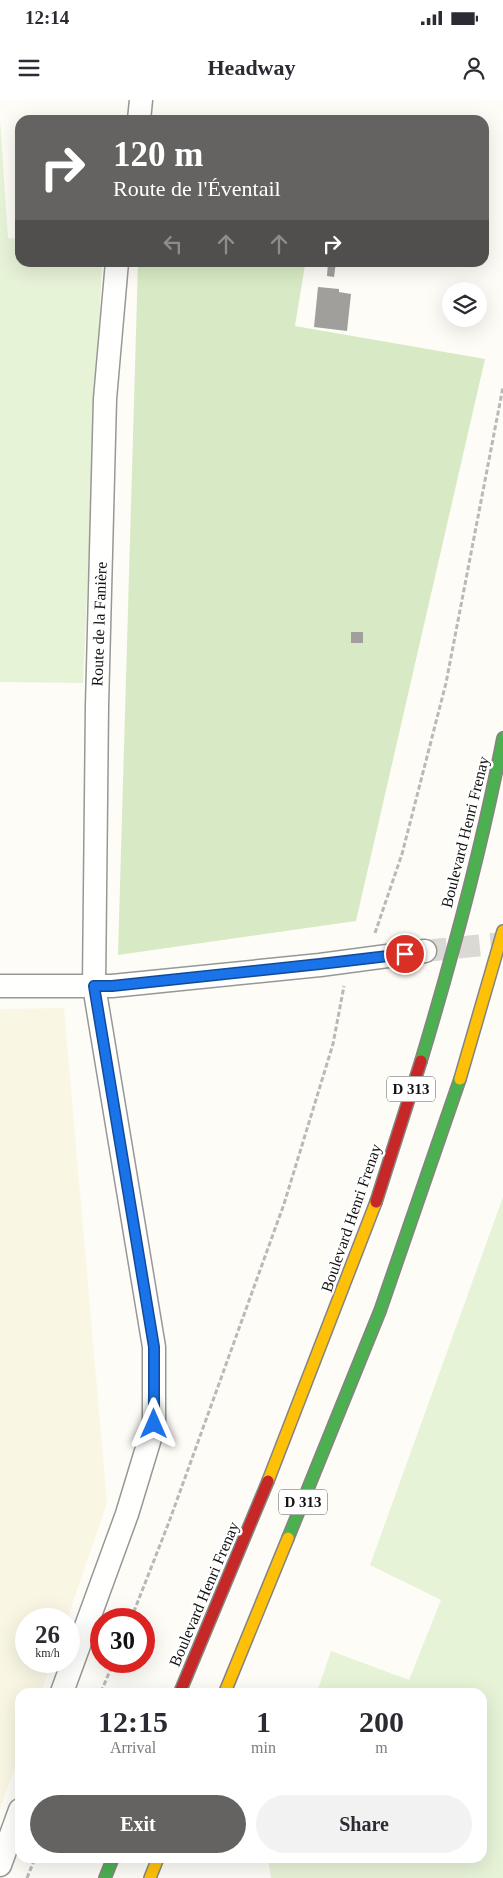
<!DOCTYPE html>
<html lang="en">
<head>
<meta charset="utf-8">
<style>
  :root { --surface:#fff; --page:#f2f2f3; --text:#2b2b33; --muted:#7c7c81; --accent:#646362 }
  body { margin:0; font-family:"Times New Roman",serif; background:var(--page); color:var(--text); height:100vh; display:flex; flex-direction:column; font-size:19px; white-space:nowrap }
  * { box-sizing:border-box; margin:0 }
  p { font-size:16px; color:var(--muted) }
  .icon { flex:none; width:28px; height:28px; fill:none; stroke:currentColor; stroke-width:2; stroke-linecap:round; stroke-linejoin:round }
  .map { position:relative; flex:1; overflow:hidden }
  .panel { position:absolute; left:15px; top:1588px; width:472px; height:175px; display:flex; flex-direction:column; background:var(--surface); border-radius:15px; box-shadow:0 5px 20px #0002 }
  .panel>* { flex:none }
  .top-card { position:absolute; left:15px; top:15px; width:474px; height:152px; border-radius:15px; box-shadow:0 5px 20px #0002; background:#646362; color:#fff; overflow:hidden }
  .controls { position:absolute; left:442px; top:182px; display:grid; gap:10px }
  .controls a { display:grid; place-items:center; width:45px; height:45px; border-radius:50%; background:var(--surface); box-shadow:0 5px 20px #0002; font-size:25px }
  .speed { position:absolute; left:15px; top:1508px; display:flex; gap:10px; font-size:25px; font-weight:700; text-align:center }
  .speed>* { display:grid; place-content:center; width:65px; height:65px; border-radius:50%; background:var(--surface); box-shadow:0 5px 20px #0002; line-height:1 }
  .speed small { font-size:12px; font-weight:400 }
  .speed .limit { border:8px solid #d22; background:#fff; color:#111 }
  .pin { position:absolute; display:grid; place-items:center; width:42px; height:42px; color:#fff; margin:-21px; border:2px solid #fff; border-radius:50%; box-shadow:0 1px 5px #0007 }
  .me { position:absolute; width:55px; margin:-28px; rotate:0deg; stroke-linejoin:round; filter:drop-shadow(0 0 4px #0008) }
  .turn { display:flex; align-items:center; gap:18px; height:105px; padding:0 15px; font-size:22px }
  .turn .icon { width:65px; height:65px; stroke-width:2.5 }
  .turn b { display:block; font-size:35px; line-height:42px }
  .lanes { display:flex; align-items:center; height:48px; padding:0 15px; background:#0003; justify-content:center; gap:25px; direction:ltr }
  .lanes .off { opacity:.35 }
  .eta { display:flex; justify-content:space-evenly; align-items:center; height:85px; text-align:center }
  .eta b { font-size:30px; font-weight:600; line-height:35px }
  .primary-button { display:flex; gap:10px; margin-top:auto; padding:10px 15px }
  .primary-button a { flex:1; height:58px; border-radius:30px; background:var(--accent); color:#fff; font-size:20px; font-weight:600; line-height:58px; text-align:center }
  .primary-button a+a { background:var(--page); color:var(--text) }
  .status { display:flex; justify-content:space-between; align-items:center; height:35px; padding:0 25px; background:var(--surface); direction:ltr }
  .status svg { height:14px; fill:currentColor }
  header { display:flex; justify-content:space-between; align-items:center; height:65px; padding:0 15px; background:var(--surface); font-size:22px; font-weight:600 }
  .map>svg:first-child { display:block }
</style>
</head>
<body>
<div class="status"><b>12:14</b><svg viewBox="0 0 49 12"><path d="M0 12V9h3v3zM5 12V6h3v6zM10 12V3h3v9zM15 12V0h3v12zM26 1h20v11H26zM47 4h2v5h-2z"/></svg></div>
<header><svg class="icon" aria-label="menu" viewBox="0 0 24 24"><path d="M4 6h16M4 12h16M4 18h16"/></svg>Headway<svg class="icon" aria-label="person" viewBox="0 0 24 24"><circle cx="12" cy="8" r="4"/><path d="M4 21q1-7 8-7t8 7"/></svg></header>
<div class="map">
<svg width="503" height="1778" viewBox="0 0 503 1778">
  <rect width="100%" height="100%" fill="#fdfcf7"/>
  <path fill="#f9f7e4" d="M64,908L107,1403L67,1519H26V1561H52L41,1592H20V1653L0,1710V909Z"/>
  <path fill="#e7f3d7" d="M0,20L8,138L20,139V162L102,163L83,583L0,582Z
    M503,1097V1778H271L268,1758H482V1592H317L331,1551L409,1580L441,1500L370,1465Z"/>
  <path fill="#d8eac5" d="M288,162L305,165L295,226L485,259L356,821L118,855L138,163Z"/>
  <path fill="#a19f9c" d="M328,162H336L334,177L327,176Z
    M318,187L339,189V192L351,194L347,231L314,227Z
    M351,532H363V543H351Z"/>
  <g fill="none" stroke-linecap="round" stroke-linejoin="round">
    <path stroke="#dad9d4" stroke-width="22" stroke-dasharray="22 11" stroke-linecap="butt" d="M425,851L503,843"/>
    <defs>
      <path id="street" d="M139,20L141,0
        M0,886H112L320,865L425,851
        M62,1592L127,1414L154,1325V1247L94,886L97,606L105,299L117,162
        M0,1765L20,1710"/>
      <path id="fast" d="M421,961C453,855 482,747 503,638
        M288,1438L380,1211L460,979
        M105,1778L113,1758"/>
      <path id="slow" d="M460,979L503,831
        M268,1381L376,1102
        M225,1592L288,1438
        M150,1778L158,1758"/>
      <path id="jam" d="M376,1102L421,961
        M180,1592L268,1381"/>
    </defs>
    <use href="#street" stroke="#979795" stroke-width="25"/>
    <use href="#fast" stroke="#858482" stroke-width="14"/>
    <use href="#slow" stroke="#858482" stroke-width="14"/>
    <use href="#jam" stroke="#858482" stroke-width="14"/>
    <path stroke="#b9b9b8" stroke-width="3" stroke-dasharray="5 2.5" stroke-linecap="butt" d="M375,833L402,754L446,583L503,287
      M131,1519L169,1422L284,1104L333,944L344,886
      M101,1592L114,1561
      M27,1778L35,1758"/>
    <use href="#street" stroke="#fffffe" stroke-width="22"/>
    <use href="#fast" stroke="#4caf50" stroke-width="11"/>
    <use href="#slow" stroke="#ffc107" stroke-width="11"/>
    <use href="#jam" stroke="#c62828" stroke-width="11"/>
  </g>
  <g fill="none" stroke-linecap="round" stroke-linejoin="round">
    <defs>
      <path id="route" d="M154,1324V1247L94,886H112L320,864L405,854"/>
    </defs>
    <use href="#route" stroke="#114b97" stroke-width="12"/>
    <use href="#route" stroke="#1a73e8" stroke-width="9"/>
  </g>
  <g text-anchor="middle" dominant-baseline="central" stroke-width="5" stroke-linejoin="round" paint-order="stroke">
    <g fill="#fff" stroke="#585858" stroke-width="1">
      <rect x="387" y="976.5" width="48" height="25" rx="4"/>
      <rect x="279" y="1389.5" width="48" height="25" rx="4"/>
    </g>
    <g font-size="15" font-weight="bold" fill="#111">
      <text x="411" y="989">D 313</text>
      <text x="303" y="1402">D 313</text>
    </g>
    <g font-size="16" fill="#111" stroke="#fff">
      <text transform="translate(99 524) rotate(-88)">Route de la Fanière</text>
      <text transform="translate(465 732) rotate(-76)">Boulevard Henri Frenay</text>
      <text transform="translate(351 1118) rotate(-71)">Boulevard Henri Frenay</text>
      <text transform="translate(204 1494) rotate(-67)">Boulevard Henri Frenay</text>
    </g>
  </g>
</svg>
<div class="controls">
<a><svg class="icon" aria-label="layers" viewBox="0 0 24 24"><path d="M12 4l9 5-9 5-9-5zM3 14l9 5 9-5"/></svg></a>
</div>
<div class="speed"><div>26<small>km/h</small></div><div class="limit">30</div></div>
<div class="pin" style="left:405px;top:854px;background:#d93025"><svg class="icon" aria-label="arrive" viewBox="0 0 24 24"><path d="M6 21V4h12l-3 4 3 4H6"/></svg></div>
<svg class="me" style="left:154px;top:1324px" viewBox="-20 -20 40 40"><path d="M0-17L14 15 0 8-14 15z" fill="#1a73e8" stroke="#fff" stroke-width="4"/></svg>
<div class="top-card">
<div class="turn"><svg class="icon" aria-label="right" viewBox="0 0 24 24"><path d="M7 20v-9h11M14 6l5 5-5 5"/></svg><div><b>120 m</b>Route de l'Éventail</div></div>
<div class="lanes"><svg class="icon off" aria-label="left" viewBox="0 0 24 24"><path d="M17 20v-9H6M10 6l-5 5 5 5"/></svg><svg class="icon off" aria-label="ahead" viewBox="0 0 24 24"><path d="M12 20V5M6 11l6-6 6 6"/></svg><svg class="icon off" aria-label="ahead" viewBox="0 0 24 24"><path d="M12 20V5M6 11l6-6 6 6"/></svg><svg class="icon" aria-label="right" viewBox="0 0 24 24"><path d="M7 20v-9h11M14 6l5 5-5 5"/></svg></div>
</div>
<section class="panel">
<div class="eta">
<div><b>12:15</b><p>Arrival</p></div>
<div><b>1</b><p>min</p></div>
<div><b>200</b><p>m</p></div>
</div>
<div class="primary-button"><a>Exit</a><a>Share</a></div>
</section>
</div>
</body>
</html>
